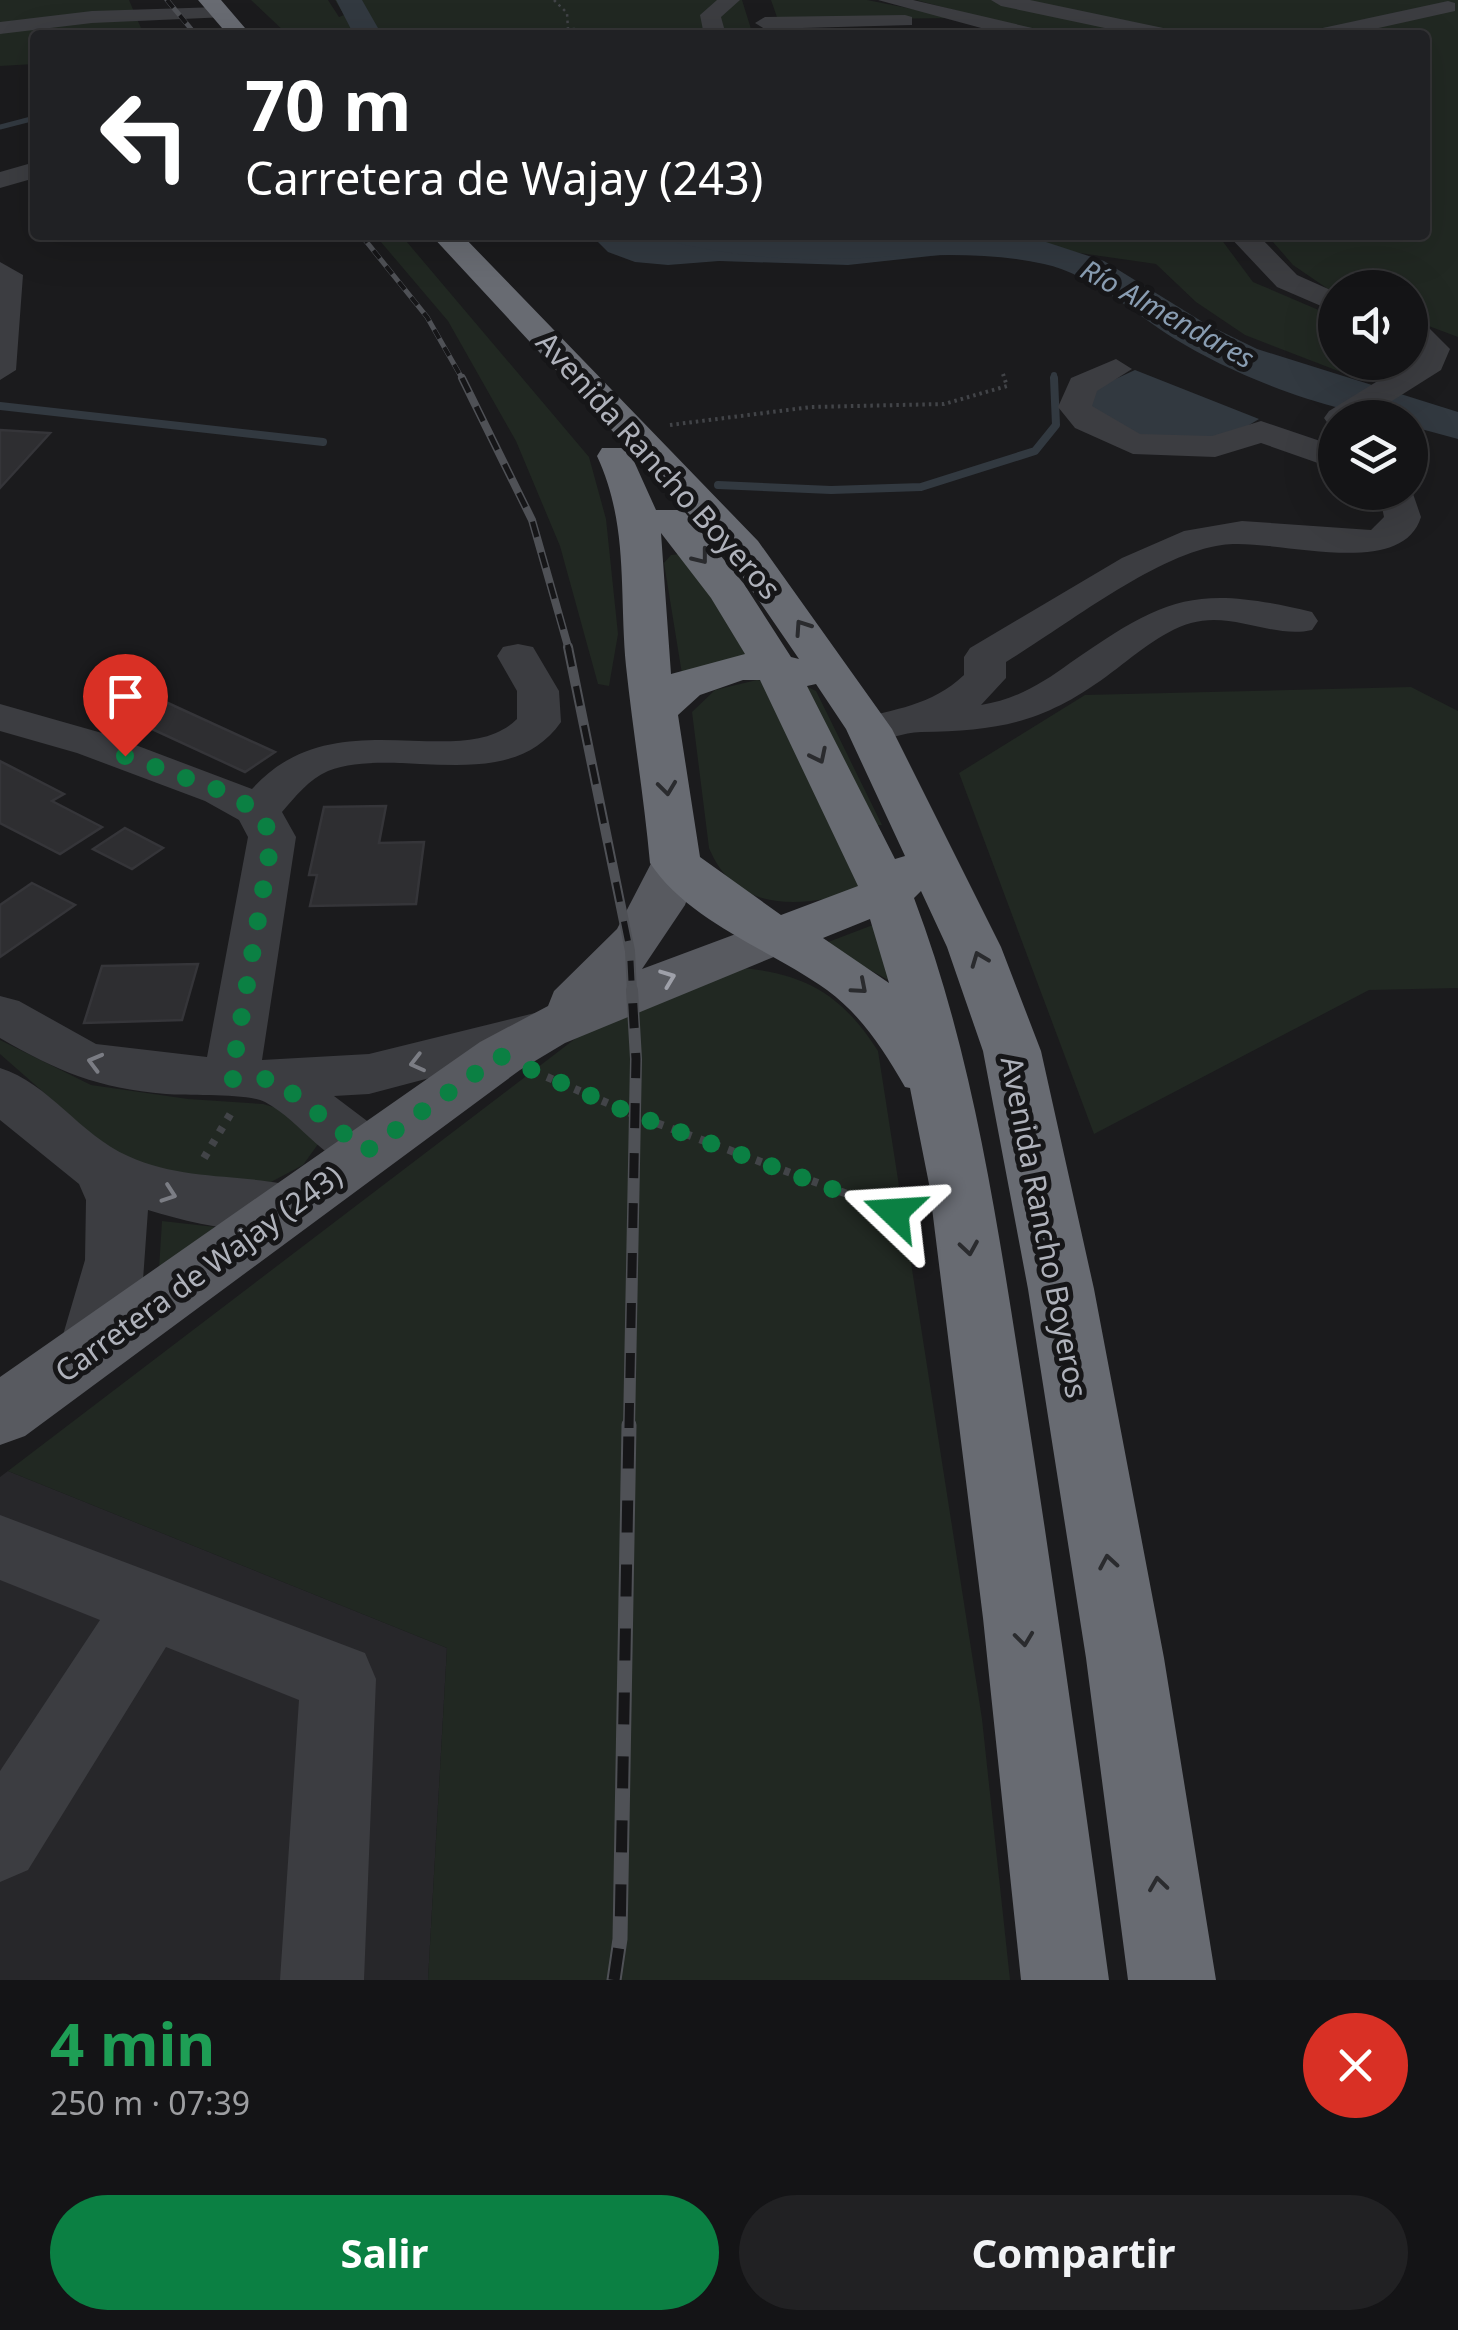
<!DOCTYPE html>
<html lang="es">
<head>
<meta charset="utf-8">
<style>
  :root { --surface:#141416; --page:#212123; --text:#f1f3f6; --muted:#9d9ea1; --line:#333335; --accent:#0b8043 }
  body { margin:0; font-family:"Noto Sans",sans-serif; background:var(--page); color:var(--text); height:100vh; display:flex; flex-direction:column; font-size:38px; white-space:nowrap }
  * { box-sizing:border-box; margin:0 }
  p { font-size:32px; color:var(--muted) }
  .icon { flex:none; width:55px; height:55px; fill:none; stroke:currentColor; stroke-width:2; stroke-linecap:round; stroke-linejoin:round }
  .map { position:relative; height:1980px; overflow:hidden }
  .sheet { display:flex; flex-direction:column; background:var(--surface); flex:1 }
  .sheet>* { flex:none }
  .banner { position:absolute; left:30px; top:30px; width:1400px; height:210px; border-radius:10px; box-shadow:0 10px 40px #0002,0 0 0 2px var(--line); background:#202124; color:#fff; overflow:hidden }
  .controls { position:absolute; left:1318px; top:270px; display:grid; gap:20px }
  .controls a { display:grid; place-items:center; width:110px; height:110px; border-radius:50%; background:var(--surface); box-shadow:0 10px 40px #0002,0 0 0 2px var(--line); font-size:50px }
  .pin { position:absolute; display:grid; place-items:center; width:85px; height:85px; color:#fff; margin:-102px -42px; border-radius:50% 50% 50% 0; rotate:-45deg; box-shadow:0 0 10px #0007 }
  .pin .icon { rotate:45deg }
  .me { position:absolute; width:110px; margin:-55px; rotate:290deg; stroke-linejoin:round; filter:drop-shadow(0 0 8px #0008) }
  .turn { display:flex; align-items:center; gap:35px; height:210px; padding:0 50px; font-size:45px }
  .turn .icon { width:130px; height:130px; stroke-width:2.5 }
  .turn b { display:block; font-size:70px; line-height:85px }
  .round { display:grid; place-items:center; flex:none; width:105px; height:105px; border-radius:52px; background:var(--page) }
  .headline { display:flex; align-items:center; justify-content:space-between; height:170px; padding:0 50px }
  h1 { font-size:60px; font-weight:700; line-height:75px; color:#1e9e55 }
  .primary-button { display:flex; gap:20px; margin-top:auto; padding:20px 50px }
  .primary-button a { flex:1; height:115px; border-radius:60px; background:var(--accent); color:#fff; font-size:40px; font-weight:700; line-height:115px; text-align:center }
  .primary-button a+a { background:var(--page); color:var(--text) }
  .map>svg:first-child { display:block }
</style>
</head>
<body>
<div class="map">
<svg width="1458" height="1980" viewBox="0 0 1458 1980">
  <rect width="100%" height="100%" fill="#1b1b1d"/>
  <path fill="#27272a" d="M8,1471L447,1648L428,1980H0V1477Z"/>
  <path fill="#212822" d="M0,0H129L144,35H35V64L0,66Z
    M251,0H328L339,17L344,15L335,0H742L751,29L700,31L699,35H288Z
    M771,0H867L958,18L778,20Z
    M916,0H1458V337L1410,319V288H1335V293L1331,291L1293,265L1267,235H1425V35H1048Z
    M375,235H401L589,457L606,519L618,634L609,686L598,684L560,546L516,441L448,321Z
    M955,235H1218L1253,282L1335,317V362L1370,363L1346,374L1245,335L1196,302L1156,264Z
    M681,554L754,652L682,674L664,563L671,555Z
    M789,678L816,691L882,825H874Z
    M757,680L770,682L865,889C806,907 737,916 709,848L692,712L715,690Z
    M1411,687L1458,711V988L1369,990L1094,1134L959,773L1085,695Z
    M886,920L890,981L823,944Z
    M743,968C807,974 843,996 878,1051L982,1719L1010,1980H428L447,1648L8,1471L584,1032Z
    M0,1040L91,1085L188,1099L263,1104L301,1115L321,1140L303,1165L271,1182L132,1170L0,1054Z
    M162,1221L215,1227L159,1269Z"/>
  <path fill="#323940" d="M591,235H916L968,246L949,254L848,265L719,261L668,265L635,262L608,252Z
    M1135,370L1259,419L1231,436L1195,442L1123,432L1089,405L1098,387Z"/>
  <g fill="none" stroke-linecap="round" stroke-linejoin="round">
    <path stroke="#323940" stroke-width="5" d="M0,127L35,118"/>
    <path stroke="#323940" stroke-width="6" d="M1054,375V380"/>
    <path stroke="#323940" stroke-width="8" d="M0,406L323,442
      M718,485L831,490L921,487L1035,451L1056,425L1054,378"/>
    <path fill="#323940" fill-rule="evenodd" d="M336,0H362L382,35H354Z
      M672,235H987L1046,242L1104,261L1206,324L1257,349L1458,412V439L1410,426V418C1339,418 1235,376 1175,339C1133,313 1093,275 1044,264C973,248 898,258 825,259C779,260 735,255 690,246L677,243Z"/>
  </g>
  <path fill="#2e2e31" stroke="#353539" stroke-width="2.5" d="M0,430L50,433L0,488Z
    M157,698L275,752L245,772L126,717Z
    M0,761L64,794L52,801L102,827L60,854L0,823Z
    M386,806L379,843L424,842L416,904L310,906L317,875H309L324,807Z
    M125,828L163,848L132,869L93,849Z
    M32,883L75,905L0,957V905Z
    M198,964L182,1020L84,1023L102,966Z"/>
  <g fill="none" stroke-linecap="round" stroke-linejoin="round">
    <path stroke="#424448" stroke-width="2.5" stroke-dasharray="2.5 4" stroke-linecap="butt" d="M554,0L567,13L568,29L688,31"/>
    <path stroke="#424448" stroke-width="4" stroke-dasharray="2.5 4" stroke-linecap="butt" d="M670,425L811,407L944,404L1007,386L1003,374"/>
    <path stroke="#424448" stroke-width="8" stroke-dasharray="6 9" stroke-linecap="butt" d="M547,1077L635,1115L917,1220
      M204,1158L231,1113"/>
    <path fill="#3c3d41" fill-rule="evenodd" d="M717,0H740L721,17L726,35H704L700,15Z
      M878,0H913L1041,30L1044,35H1007Z
      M991,0H1030L1168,29L1179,35H1138L1001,6Z
      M1448,1L1455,3V11L1347,35H1307L1318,29Z
      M220,7L227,9V17L92,23L0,34V22L92,11Z
      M905,15L912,17V25L765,29L755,23L765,17Z
      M35,162V178L0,188V172Z
      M1228,235H1258L1297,275L1335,292V312L1277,287Z
      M0,262L23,275L16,370L0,380Z
      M1410,318L1421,320L1450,349L1441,370L1365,418H1335V427L1329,425L1324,418L1329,411L1415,358Z
      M1116,359L1132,369L1097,391L1092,406L1140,434L1212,436L1261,421L1335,446V469L1261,443L1215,457L1133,454L1075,428L1058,407L1071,378Z
      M1410,485L1421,517C1401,582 1274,537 1222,545C1156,554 1064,627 1006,662V678L981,705C1015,700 1043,683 1070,663C1166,596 1196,584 1312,612L1318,621L1312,630C1273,639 1233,611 1191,623C1160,632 1133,657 1107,676C1043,723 998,731 921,732C897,733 879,745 853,738L847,729L853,720C895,709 931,706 964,675V657L970,648L1122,558L1184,531L1242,521L1371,530L1384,517L1379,492H1410Z
      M518,644L533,647L559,691L561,722C508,798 396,744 328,771C309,779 295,797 282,812L296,837L262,1060L369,1054L539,1012L558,1018L566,1031L558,1044L369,1094L334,1096L387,1136L396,1151L387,1166C335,1183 307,1124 265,1102C248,1093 189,1096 166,1094C97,1088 59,1072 0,1038V996L19,1001L96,1044L207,1057L248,837L239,820L205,801L77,753L0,731V704L109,735L252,789C335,696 460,775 517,719V691L497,656L503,647Z
      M0,1068C49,1083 80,1135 128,1156C189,1184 251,1171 311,1191L320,1207L311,1223C260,1240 198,1225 148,1210L143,1280L113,1371L90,1379L67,1371L58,1352L85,1260L86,1200L79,1184L0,1120Z
      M0,1515L365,1653L376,1679L364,1980H280L299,1700L166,1647L28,1870L0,1882V1771L100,1620L0,1580Z"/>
    <path fill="#585a60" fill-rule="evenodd" d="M675,847L693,852L700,863L685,905L642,969L779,918L798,923L806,935L798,947L565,1043L520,1070L25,1436L0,1445V1377L480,1042L548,1006L554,991L617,929L657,852Z"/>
    <path fill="#686b72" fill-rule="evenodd" d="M198,0H221L251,35H228Z
      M431,235H462L758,541L892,729L1001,947L1041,1051L1094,1289L1164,1658L1216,1980H1128L1086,1658L1028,1289L983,1051L947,947L921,891L914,898C973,1054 997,1221 1023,1386C1054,1584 1082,1782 1109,1980H1021L983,1618L929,1184L910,1088L905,1087C883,1049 862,1016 827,990C770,949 690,923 650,863C644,797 633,732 626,666C619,592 629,525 597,456L602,448H628L656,510H683L744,584L791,657L799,659L729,557ZM661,533L711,598L745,654L671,674ZM743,680H760L858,886L781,915L700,857L678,715L700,695ZM816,684L846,729L905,856L895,859L807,686ZM870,919L889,983L823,938Z"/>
    <defs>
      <path id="rail-far4" d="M167,0L196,35
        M361,235L427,317L463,380"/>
      <path id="rail-far3" d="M462,378L532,520L569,650"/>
      <path id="rail-far2" d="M568,647L630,951L632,992"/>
      <path id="rail-far1" d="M629,1428L636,1059L632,990"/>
      <path id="rail" d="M614,1980L620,1939L629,1425"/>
    </defs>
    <use href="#rail-far4" stroke="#4f5156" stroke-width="5"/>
    <use href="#rail-far3" stroke="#4f5156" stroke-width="8"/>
    <use href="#rail-far2" stroke="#4f5156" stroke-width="10"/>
    <use href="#rail-far1" stroke="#4f5156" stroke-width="12"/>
    <use href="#rail" stroke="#4f5156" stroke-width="15"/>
    <use href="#rail-far4" stroke="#161618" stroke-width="4" stroke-dasharray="10" stroke-linecap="butt"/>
    <use href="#rail-far3" stroke="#161618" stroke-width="5" stroke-dasharray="16" stroke-linecap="butt"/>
    <use href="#rail-far2" stroke="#161618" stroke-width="6" stroke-dasharray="20" stroke-linecap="butt"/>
    <use href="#rail-far1" stroke="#161618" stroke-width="9" stroke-dasharray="25" stroke-linecap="butt"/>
    <use href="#rail" stroke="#161618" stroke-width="11" stroke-dasharray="32" stroke-linecap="butt"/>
  </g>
  <defs><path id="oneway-chevron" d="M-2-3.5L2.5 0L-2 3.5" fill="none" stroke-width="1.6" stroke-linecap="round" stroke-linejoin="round" transform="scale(2.5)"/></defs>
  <g stroke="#2a2b2e">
    <use href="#oneway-chevron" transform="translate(701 557) rotate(52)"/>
    <use href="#oneway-chevron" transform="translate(802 627) rotate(-124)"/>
    <use href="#oneway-chevron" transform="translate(819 756) rotate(64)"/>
    <use href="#oneway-chevron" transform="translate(667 788) rotate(83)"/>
    <use href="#oneway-chevron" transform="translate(979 959) rotate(-111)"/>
    <use href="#oneway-chevron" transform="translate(860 987) rotate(41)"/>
    <use href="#oneway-chevron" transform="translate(969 1248) rotate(81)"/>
    <use href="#oneway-chevron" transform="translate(1108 1562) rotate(-100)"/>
    <use href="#oneway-chevron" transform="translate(1024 1639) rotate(83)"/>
    <use href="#oneway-chevron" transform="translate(1158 1884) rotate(-98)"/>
  </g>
  <use stroke="#9ea0a9" href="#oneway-chevron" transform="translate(668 978) rotate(-21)"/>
  <g stroke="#7b7d84">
    <use href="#oneway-chevron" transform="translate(95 1062) rotate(-165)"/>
    <use href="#oneway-chevron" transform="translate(417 1063) rotate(166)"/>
    <use href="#oneway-chevron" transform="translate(169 1194) rotate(19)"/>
  </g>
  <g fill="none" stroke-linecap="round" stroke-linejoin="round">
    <path stroke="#0b8043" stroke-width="18" stroke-dasharray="0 32.4" d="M125,756L222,791L258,811L272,837L231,1079H274L366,1151L500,1056L635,1115L894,1212"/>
  </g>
  <g text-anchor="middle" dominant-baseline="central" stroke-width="10" stroke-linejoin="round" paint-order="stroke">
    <g font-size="28" font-style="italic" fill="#899db2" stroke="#161618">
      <text transform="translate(1168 313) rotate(29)">Río Almendares</text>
    </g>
    <g font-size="30" fill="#afb2bb" stroke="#161618">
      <text transform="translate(659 465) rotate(48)">Avenida Rancho Boyeros</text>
      <text transform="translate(1045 1227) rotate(79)">Avenida Rancho Boyeros</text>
      <text transform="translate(198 1273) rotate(-36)">Carretera de Wajay (243)</text>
    </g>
  </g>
</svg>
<div class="controls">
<a><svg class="icon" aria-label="sound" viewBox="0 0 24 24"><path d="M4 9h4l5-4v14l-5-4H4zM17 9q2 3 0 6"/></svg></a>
<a><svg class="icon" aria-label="layers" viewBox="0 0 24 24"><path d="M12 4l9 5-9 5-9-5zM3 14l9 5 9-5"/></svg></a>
</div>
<div class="pin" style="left:125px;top:756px;background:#d93025"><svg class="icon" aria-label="arrive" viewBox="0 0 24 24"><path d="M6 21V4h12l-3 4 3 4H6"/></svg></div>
<svg class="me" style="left:894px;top:1212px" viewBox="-20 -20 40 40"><path d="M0-17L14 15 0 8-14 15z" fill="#0b8043" stroke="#fff" stroke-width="4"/></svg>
<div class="banner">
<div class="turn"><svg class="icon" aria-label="left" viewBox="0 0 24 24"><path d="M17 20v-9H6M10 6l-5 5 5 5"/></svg><div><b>70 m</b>Carretera de Wajay (243)</div></div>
</div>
</div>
<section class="sheet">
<div class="headline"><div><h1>4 min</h1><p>250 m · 07:39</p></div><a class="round" style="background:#d93025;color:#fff"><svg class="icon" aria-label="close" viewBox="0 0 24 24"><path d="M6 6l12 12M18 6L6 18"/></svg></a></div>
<div class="primary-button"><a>Salir</a><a>Compartir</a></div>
</section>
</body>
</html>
